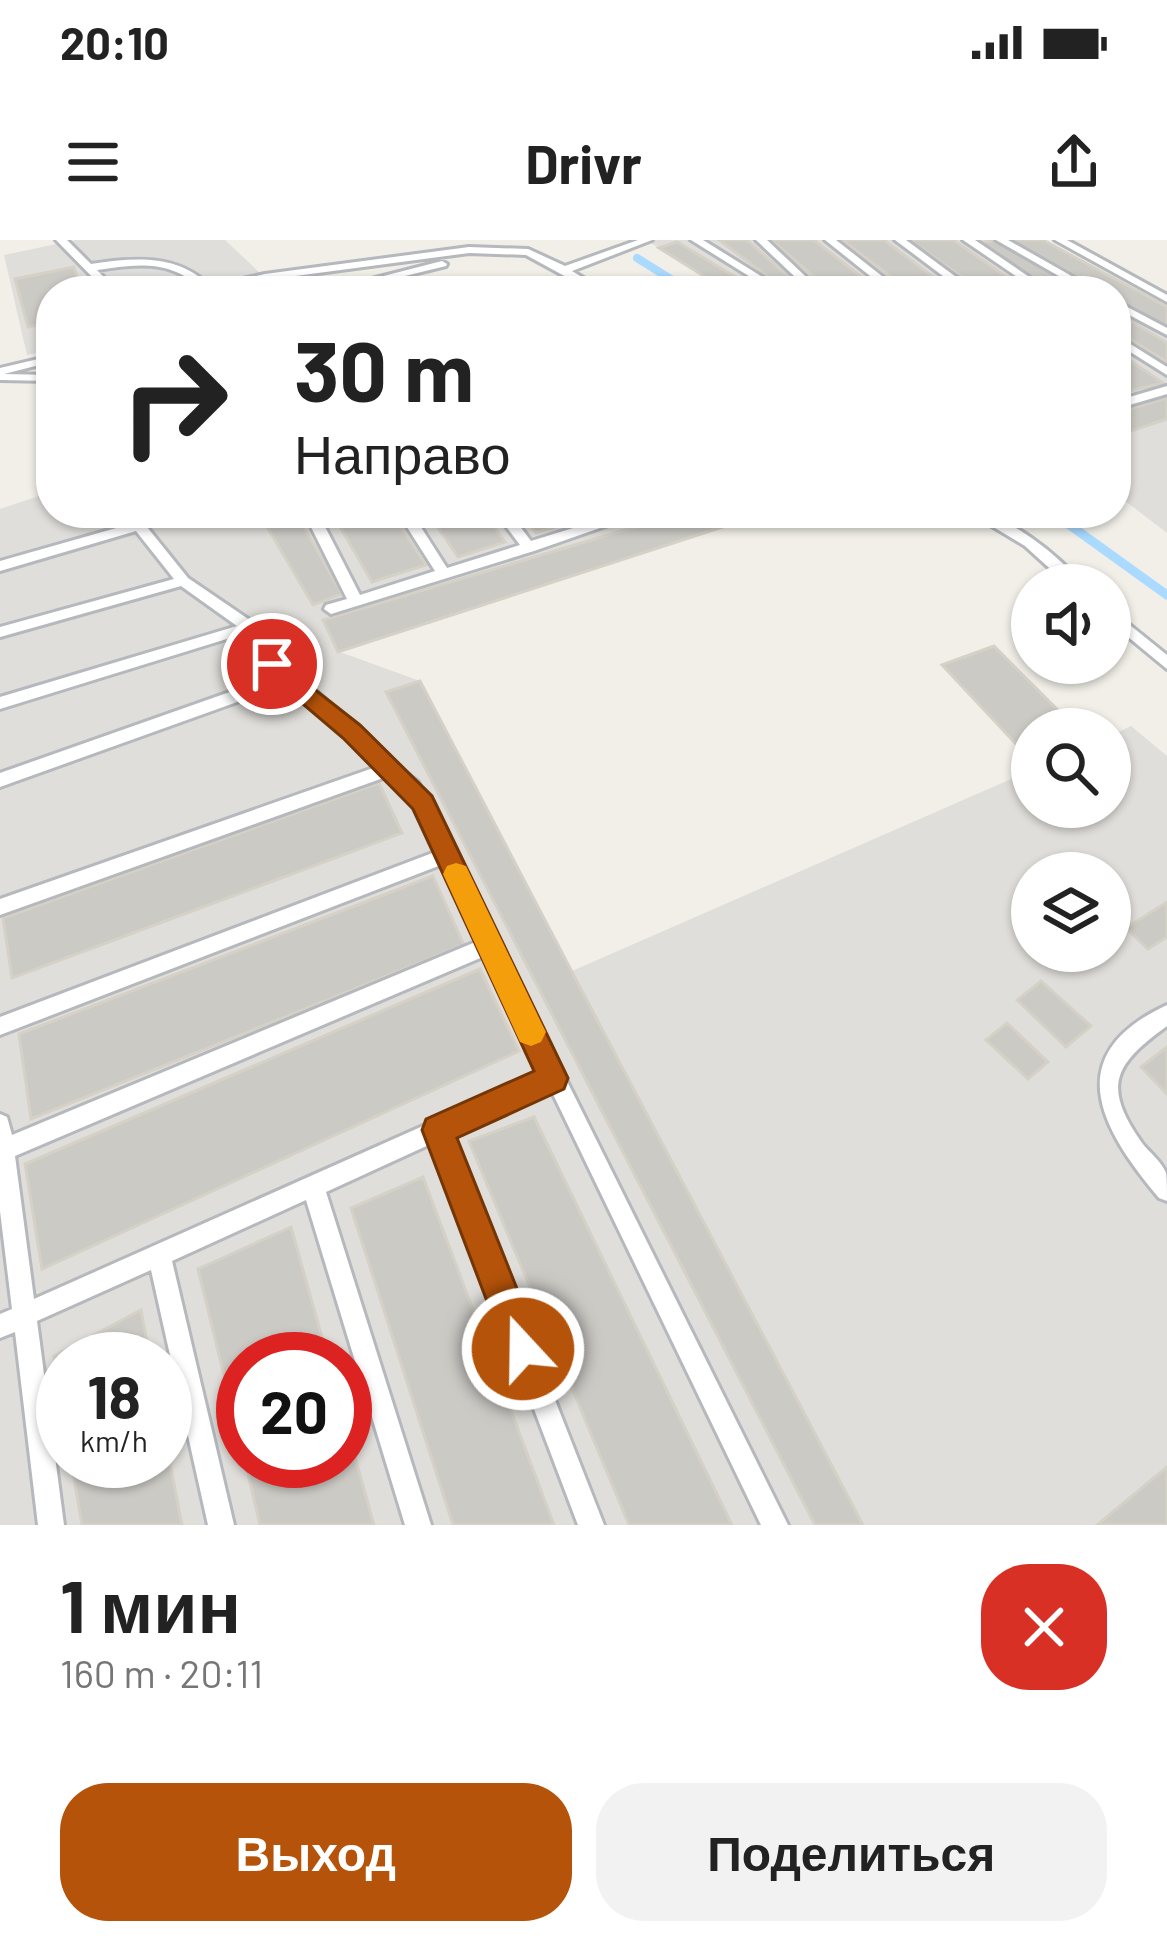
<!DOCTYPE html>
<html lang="ru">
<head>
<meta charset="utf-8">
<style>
  :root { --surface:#fff; --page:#f2f2f2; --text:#222; --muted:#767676; --accent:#b45309 }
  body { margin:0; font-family:Barlow,sans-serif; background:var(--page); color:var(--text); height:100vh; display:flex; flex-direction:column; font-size:45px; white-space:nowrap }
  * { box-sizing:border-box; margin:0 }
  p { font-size:39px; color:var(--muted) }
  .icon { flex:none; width:66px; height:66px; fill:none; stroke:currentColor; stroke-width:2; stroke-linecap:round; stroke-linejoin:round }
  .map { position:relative; height:1285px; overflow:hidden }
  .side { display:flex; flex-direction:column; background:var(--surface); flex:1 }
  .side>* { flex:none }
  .guide { position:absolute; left:36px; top:36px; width:1095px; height:252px; border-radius:48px; box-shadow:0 3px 9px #0004; background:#fff; color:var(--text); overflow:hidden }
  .controls { position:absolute; left:1011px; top:324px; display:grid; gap:24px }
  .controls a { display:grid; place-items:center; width:120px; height:120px; border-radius:50%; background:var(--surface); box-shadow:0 3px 9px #0004; font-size:60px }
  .speed { position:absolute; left:36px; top:1092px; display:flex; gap:24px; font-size:60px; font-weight:700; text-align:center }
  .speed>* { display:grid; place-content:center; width:156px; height:156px; border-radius:50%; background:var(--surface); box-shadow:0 3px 9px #0004; line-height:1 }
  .speed small { font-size:30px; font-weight:400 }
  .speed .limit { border:18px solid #d22; background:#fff; color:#111 }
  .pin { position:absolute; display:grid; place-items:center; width:102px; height:102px; color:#fff; margin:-51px; border:6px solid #fff; border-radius:50%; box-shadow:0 3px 12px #0007 }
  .me { position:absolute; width:132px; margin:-66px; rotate:339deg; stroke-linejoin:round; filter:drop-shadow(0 0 9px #0008) }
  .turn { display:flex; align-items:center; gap:42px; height:252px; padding:0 60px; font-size:54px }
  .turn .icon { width:156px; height:156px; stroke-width:2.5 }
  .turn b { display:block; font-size:84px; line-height:102px }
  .round { display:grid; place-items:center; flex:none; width:126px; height:126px; border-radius:48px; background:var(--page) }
  .headline { display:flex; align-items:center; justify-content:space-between; height:204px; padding:0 60px }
  h1 { font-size:72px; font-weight:700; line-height:90px }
  .action { display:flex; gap:24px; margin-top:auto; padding:24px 60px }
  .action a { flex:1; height:138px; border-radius:48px; background:var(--accent); color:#fff; font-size:48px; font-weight:700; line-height:138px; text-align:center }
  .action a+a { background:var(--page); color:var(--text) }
  .status { display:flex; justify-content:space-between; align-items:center; height:84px; padding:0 60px; background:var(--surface); direction:ltr }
  .status svg { height:33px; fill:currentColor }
  header { display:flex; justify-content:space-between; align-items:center; height:156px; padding:0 60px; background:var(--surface); font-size:54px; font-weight:700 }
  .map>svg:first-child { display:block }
</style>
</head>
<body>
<div class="status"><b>20:10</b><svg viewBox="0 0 49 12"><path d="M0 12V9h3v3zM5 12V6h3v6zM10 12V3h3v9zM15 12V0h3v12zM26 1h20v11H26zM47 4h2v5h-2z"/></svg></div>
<header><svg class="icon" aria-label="menu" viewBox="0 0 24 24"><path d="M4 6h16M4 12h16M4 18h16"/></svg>Drivr<svg class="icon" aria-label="share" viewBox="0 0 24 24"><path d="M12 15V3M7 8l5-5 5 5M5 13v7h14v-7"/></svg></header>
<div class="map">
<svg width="1167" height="1285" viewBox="0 0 1167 1285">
  <rect width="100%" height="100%" fill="#f1efe8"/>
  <path fill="#e0deda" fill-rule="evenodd" d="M76,0H225L279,51H51V110L27,115L4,15Z
    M646,0H1043L1167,67V293L1116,254V51H728Z
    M51,252V273H766L340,412L420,441L572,731L1032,530V567H1110V496L1131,486L1167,516V1285H0V269ZM1032,633H1110V711H1032ZM63,1119H165V1221H63ZM243,1119H345V1221H243Z"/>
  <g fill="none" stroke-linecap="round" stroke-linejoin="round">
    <path stroke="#aadaff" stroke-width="8" d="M637,18L690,51"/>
    <path stroke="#aadaff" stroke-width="9" d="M1053,273L1167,355"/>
  </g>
  <path fill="#cccac5" stroke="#d6d1c6" stroke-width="3" d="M719,0H747L805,51H787Z
    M771,0H814L880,51H831Z
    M842,0H884L952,51H910Z
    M909,0H953L1028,51H982Z
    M999,0L1083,51H1055L978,3Z
    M1010,0H1043L1167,67V87L1116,59V51H1102Z
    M677,2L759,51H728L659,8Z
    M74,27L82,51H51V82L28,87L15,39Z
    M1116,72L1167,103V122L1116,90Z
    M1116,111L1163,143L1126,152L1116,145Z
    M1167,158V179L1116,196V173Z
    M259,273H296L342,354L313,365Z
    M332,273H392L426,325L372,342Z
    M428,273H484L505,302L458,317Z
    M521,273H580L584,278L536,293Z
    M682,273H741L747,279L338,412L323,380Z
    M994,406L1073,485L1032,489V521L942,425Z
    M420,441L572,732L863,1285H815L386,452Z
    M379,543L402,593L12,738L3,678Z
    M433,636L464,705L31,879L19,794Z
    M1167,662V697L1148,709L1126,688Z
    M480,729L519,811L42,1029L25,924Z
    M1041,741L1091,786L1066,807L1017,760Z
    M1007,783L1048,822L1028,839L986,800Z
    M1167,807V854L1141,827Z
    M534,877L732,1285H629L469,901Z
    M423,937L554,1285H453L351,968Z
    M291,987L328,1119H243V1214L198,1029Z
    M141,1070L150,1119H63V1169L54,1116Z
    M345,1181L374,1285H260L245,1221H345Z
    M165,1198L182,1285H82L71,1221H165Z
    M1167,1227V1285H1097Z"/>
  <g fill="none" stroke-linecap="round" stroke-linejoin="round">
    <defs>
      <path id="lane" d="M56,0H67L91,24C134,18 176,13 210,46L265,34L469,7L528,9L565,26L638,0H652L572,31L605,51H592L526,15L469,13L265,40L215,51H195L200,48C171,19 134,24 97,30L117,51H106Z
        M691,0H703L785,51H773Z
        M756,0H767L821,51H810Z
        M825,0H836L901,51H889Z
        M895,0H906L975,51H963Z
        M963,0H975L1050,51H1038Z
        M996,0H1008L1098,51H1085Z
        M1055,0H1067L1167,55V62Z
        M442,21L447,24L446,26L343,51H325Z
        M1116,61L1167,88V95L1116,68Z
        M1116,95L1167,127V135L1116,103Z
        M51,116V122L4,134L51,135V141L0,140V128Z
        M1167,146V154L1116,169V161Z
        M153,273H170L147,287L188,338L254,383L288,427L355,485L392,523L418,542L788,1285H761L551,850L451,895L604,1285H578L433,903L326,952L431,1285H405L306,960L172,1021L234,1285H208L151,1030L37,1081L64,1285H38L15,1092L0,1098V1074L12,1069L0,971V874L7,877L12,895L478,701L441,625L0,795V777L435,612L406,552L386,537L0,675V659L376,527L343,493L287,444L0,547V533L278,435L246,393L0,469V457L237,386L181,346L0,397V387L174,339L136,291L0,331V321L134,283ZM485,716L542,833L34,1059L15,916Z
        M304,273H318L360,355L435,331L398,273H412L447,328L520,305L496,273H510L531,301L622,273H643L534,311L331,374L324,369L326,365L347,359Z
        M970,273C1009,273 1059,317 1084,345H1068L1025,306Z
        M1110,369L1167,415V429L1110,382Z
        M1167,765V786C1115,824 1101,845 1142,903C1149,912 1162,922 1166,933C1167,940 1167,953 1167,961L1159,958C1100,888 1059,815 1167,765Z"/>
    </defs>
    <use href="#lane" stroke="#b5b8bc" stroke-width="6"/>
    <use href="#lane" fill="#fff" fill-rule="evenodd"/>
  </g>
  <path fill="#b45309" stroke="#753606" stroke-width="3" d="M272,416L360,485L432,556L568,838L564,849L457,898L541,1109L535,1122L523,1128L510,1122L422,890L426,879L534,831L413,569L343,498L263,430L260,424Z"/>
  <path fill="#f59e0b" d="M456,623L466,626L541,782L546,792L541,802L531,806L520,802L443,634L447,626Z"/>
</svg>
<div class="controls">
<a><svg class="icon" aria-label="sound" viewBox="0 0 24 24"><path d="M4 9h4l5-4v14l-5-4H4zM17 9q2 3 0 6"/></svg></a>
<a><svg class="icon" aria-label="search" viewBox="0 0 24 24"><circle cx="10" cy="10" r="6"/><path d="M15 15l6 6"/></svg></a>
<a><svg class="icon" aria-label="layers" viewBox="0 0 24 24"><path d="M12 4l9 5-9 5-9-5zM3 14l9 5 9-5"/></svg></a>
</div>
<div class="speed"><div>18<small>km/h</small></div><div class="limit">20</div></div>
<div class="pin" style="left:272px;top:424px;background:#d93025"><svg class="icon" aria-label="arrive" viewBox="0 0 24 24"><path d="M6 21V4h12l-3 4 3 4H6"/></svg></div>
<svg class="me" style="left:523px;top:1109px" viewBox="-20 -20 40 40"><circle r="17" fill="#b45309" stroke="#fff" stroke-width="3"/><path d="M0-11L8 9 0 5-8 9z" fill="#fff"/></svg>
<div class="guide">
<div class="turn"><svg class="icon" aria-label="right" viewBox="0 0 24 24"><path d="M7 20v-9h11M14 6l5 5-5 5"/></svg><div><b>30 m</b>Направо</div></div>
</div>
</div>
<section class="side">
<div class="headline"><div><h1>1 мин</h1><p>160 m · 20:11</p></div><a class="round" style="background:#d93025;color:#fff"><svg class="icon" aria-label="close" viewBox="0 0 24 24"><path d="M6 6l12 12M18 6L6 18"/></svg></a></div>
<div class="action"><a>Выход</a><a>Поделиться</a></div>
</section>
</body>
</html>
